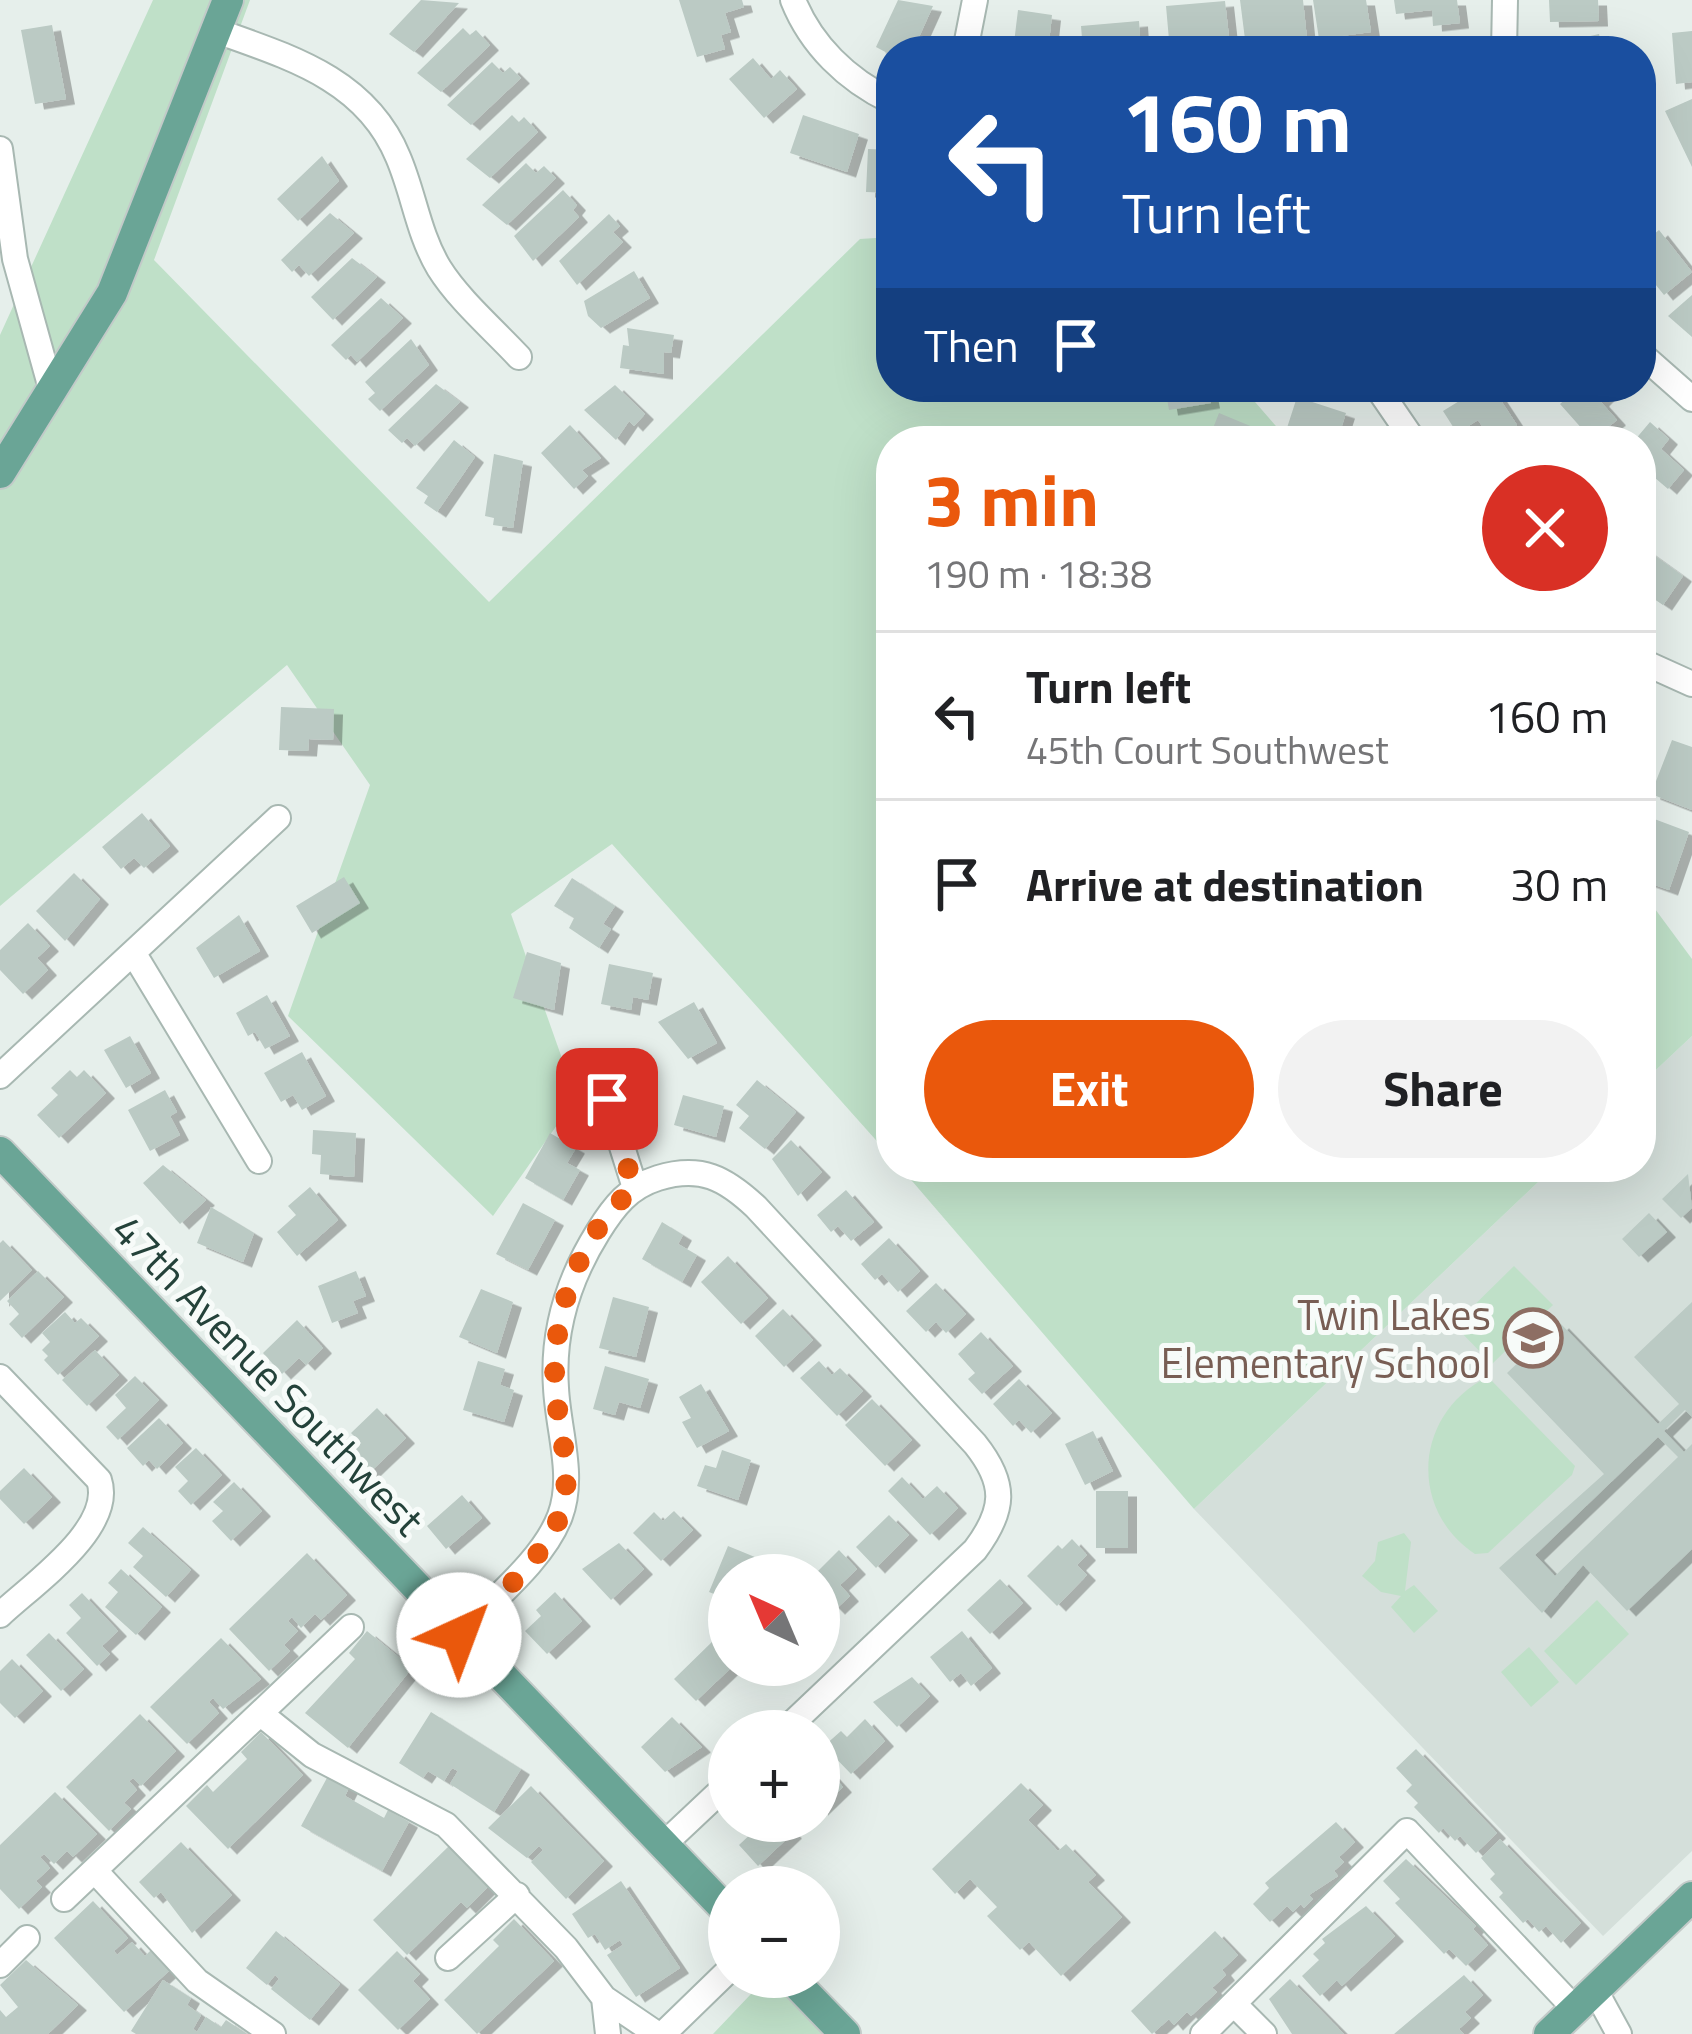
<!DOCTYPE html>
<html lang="en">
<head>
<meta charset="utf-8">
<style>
  :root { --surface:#fff; --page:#f2f2f2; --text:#202124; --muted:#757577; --line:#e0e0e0; --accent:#ea580c }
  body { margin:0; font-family:"Titillium Web",sans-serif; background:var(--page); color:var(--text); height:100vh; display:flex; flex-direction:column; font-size:45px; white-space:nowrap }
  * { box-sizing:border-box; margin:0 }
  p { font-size:39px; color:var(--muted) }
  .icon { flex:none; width:66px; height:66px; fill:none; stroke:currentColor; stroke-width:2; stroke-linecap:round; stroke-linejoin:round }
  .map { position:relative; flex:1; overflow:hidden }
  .drawer { position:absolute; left:876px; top:426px; width:780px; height:756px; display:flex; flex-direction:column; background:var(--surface); border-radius:48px; box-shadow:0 12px 48px #0002 }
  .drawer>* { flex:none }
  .guide { position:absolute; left:876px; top:36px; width:780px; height:366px; border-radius:48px; box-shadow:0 12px 48px #0002; background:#1a4fa0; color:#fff; overflow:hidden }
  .needle { width:78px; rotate:316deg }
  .buttons { position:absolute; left:708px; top:1554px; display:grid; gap:24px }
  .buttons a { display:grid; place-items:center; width:132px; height:132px; border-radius:50%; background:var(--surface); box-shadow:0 12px 48px #0002; font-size:60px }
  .pin { position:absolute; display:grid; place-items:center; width:102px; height:102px; color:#fff; margin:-51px; border-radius:24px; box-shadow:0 6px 18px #0006 }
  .me { position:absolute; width:132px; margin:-66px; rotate:43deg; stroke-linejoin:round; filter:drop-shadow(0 0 9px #0008) }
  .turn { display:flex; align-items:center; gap:42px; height:252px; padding:0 48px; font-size:54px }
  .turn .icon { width:156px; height:156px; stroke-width:2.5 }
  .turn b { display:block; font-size:84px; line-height:102px }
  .then { display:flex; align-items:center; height:114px; padding:0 48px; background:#0003; gap:24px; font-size:45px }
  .round { display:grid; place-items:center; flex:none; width:126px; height:126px; border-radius:63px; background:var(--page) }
  .headline { display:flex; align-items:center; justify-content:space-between; height:204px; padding:0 48px }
  h1 { font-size:72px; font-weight:700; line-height:90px; color:var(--accent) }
  .button { display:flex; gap:24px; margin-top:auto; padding:24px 48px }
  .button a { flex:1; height:138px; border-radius:72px; background:var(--accent); color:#fff; font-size:48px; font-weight:700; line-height:138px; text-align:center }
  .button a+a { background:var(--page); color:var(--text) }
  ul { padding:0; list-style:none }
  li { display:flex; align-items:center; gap:36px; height:168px; padding:0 48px; border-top:3px solid var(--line) }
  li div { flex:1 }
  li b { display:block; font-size:45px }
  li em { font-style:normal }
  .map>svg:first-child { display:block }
</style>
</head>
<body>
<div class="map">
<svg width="1692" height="2034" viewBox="0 0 1692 2034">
  <defs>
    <filter id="shadow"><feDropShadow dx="9" dy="5.5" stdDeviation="0" flood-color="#0004"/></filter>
  </defs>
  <rect width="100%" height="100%" fill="#e6efeb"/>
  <path fill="#d4dfda" d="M1692,1036V1851L1603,1936L1194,1509L1554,1167H1641V1084Z"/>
  <path fill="#bfe0c8" d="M153,0H250L154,260L489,602L860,239L891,237V387H1242L1289,441H891V1157L612,844L511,914L576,1098L493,1216L288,1016L370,785L287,665L0,906V335Z
    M1641,890L1692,959V1036L1641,1084Z
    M900,1167H1554L1194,1509Z
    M1514,1266L1553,1305L1492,1364L1454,1325Z
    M1488,1377L1575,1466L1572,1475L1488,1553L1475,1554C1407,1509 1415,1412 1488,1377Z
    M1404,1533L1411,1542L1405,1591L1414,1585L1438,1611L1414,1633L1391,1607L1401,1596L1381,1592L1362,1576L1375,1561L1378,1542Z
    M1597,1600L1629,1634L1576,1685L1544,1651Z
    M1529,1647L1559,1682L1531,1707L1501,1672Z
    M767,1977H789L840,2034H713Z"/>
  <path fill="#bbcac4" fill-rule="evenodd" filter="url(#shadow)" d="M421,0L459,3L414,52L389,34Z
    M679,0H742L744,7L725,13L731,32L721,35L725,49L697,57Z
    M898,0L933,6L919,37L929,42L925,51L891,55L876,47Z
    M1240,0H1303L1307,39L1246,47Z
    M1313,0H1366L1371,32L1319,39Z
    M1394,0H1457L1460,23L1433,26L1432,10L1396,14Z
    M1549,0H1598L1599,21L1550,22Z
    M1225,1L1230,46L1170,51L1166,6Z
    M1018,10L1052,15L1048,51H1013Z
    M1139,21L1141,51H1083L1081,26Z
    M52,25L66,99L35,104L21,30Z
    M463,28L470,35L476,30L490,45L441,92L417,73Z
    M1692,31V82L1676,84L1672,33Z
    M1599,34L1603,51H1562L1560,43Z
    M753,58L771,79L780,70L797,89L764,118L729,79Z
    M492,62L503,73L510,67L521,78L471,125L447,105Z
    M1692,99V167L1665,111Z
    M512,115L519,122L524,117L538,132L490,178L466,159Z
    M803,115L859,134L847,172L790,153Z
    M868,149L891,150V193L866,192Z
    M322,156L339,181L298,221L277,199Z
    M526,163L536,173L544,166L556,178L507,225L482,205Z
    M563,190L577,205L573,210L579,217L533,261L514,236Z
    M330,213L354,233L309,276L299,265L292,272L281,260Z
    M609,214L620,226L613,232L623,242L577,285L559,261Z
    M1659,230L1692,272L1664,295L1647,274L1641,279V245Z
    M352,258L377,277L333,320L311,297Z
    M634,271L650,298L601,328L588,316L584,301Z
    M1692,295V337L1668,316Z
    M381,298L403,318L357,362L351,355L346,360L331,345Z
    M627,328L674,335L671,353L664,352V374L620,368L623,345L629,346Z
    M411,339L429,365L380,411L368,399L375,393L365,382Z
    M436,384L460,402L415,446L407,438L402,443L388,430Z
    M615,385L645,414L634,426L629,421L616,440L584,410Z
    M1165,387H1208L1211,403L1169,410Z
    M1482,387H1492L1517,425L1492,441L1478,420L1457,433L1443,411Z
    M1579,387H1599L1606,395L1600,401L1617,420L1592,440L1560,404Z
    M1297,397L1346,413L1337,441L1285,434Z
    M1219,413L1277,437L1276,441H1208Z
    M1650,422L1669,439L1661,449L1684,470L1668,489L1641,466V441H1634Z
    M570,425L601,458L582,470L588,476L574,489L541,453Z
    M454,440L475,457L437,512L424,503L428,496L416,488Z
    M494,454L523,461L513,528L493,525L494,518L485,516Z
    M1641,546L1683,576L1663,605L1641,590Z
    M281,707L334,709L333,740L309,739L308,751L279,750Z
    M1672,740L1692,747V810L1651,794Z
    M142,813L170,846L144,868L134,858L121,869L102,847Z
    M1641,814L1689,832L1669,890L1641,880Z
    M74,873L100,899L65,941L36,911Z
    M344,877L360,903L312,933L296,906Z
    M572,878L615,906L603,924L611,929L599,948L569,928L574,918L554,906Z
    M239,915L260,951L214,978L196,948Z
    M28,923L50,946L37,958L48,970L23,994L0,970V950Z
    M527,952L561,963L554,1010L513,998Z
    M609,964L653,973L648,1000L633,997L631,1010L601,1004Z
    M267,995L290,1036L265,1049L255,1032L248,1036L236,1013Z
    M694,1002L717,1043L688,1059L658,1022Z
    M130,1036L151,1073L126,1088L104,1050Z
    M302,1052L326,1096L302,1110L293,1095L281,1102L264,1073Z
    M70,1070L77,1077L84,1070L106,1093L59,1138L37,1115L58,1095L51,1088Z
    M757,1080L796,1112L765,1149L739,1128L749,1116L736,1105Z
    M165,1090L177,1112L170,1116L180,1135L150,1151L128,1110Z
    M683,1095L724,1106L716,1137L674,1125Z
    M313,1130L356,1133L354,1177L320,1174L321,1155L312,1154Z
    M550,1133L576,1148L567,1163L580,1170L563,1200L525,1178Z
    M791,1140L822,1172L798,1196L772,1159Z
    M163,1165L206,1200L180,1224L143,1183Z
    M1688,1174L1692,1208L1681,1218L1662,1199Z
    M310,1187L338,1220L297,1256L277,1232L296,1215L288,1206Z
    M846,1190L874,1222L851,1241L838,1226L831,1232L817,1215Z
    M523,1203L555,1220L528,1270L496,1254Z
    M211,1207L254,1233L243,1262L197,1243Z
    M1649,1213L1667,1232L1639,1257L1622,1239Z
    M662,1222L683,1235L678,1244L697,1255L682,1282L642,1259Z
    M889,1238L920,1271L898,1292L882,1274L875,1280L861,1264Z
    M3,1240L32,1270L0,1301V1243Z
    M728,1256L768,1298L741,1324L701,1282Z
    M38,1271L64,1297L22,1338L9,1324L19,1314L7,1301Z
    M356,1271L366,1296L353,1301L358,1313L332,1323L318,1286Z
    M936,1283L966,1314L946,1333L936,1322L926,1332L906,1311Z
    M481,1289L513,1302L497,1353L459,1337Z
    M613,1297L649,1307L636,1357L599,1348Z
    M1692,1302V1417L1685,1410L1664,1431L1684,1452L1692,1444V1549L1627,1611L1583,1565L1542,1613L1499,1568L1604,1474L1507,1373L1560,1323L1658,1424L1679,1404L1634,1357ZM1658,1437L1678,1457L1555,1576L1535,1555Z
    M783,1309L813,1340L784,1367L755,1336Z
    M65,1312L75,1323L81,1318L99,1336L58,1375L44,1360L48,1356L42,1350L50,1342L42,1333Z
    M297,1320L323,1348L306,1365L299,1358L282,1374L263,1353Z
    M981,1332L1013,1366L982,1394L968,1379L975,1373L958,1354Z
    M95,1350L119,1375L87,1406L62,1380Z
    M478,1361L505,1369L500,1385L514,1390L504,1422L463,1410Z
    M819,1361L832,1375L840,1368L863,1391L837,1416L800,1378Z
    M605,1366L649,1379L640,1408L619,1402L615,1415L593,1409Z
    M135,1376L159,1400L118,1440L106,1427L126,1408L115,1395Z
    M1019,1379L1052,1413L1031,1433L1019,1420L1013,1426L993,1404Z
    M701,1384L729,1431L697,1448L682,1422L691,1418L679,1397Z
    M872,1399L912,1440L885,1466L845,1425Z
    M377,1408L406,1438L367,1475L348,1455L361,1443L351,1433Z
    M159,1418L183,1443L157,1469L149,1460L143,1466L127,1448Z
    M1093,1431L1113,1471L1085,1485L1065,1444Z
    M196,1448L222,1475L191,1505L178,1491L188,1481L175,1467Z
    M722,1450L751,1460L738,1500L697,1486L705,1465L716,1468Z
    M24,1468L52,1497L24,1524L0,1499V1491Z
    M902,1477L923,1499L937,1486L958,1508L930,1535L888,1491Z
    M234,1482L262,1511L231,1541L212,1521L223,1511L213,1502Z
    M1096,1491H1128V1548H1096Z
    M462,1495L482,1518L446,1549L427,1526Z
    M674,1511L693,1530L661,1561L633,1533L654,1512L663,1521Z
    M889,1515L909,1535L876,1568L856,1547Z
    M143,1527L191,1570L166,1597L133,1567L143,1556L128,1543Z
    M1072,1539L1087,1555L1077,1565L1087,1575L1057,1606L1027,1576L1058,1545L1062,1549Z
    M619,1543L644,1569L611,1600L582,1569Z
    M728,1546L772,1564L767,1575H729V1600L709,1592Z
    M839,1550L857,1569L840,1585L850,1596L836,1609L819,1592V1575H814Z
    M307,1553L347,1595L321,1620L315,1614L301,1628L292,1617L288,1621L298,1631L284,1645L290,1651L269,1671L229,1629Z
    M121,1569L162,1607L136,1635L105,1607L118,1592L108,1583Z
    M1000,1579L1023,1603L990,1634L967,1610Z
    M555,1592L582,1621L547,1654L525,1631L541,1616L536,1610Z
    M82,1593L118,1631L102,1646L110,1654L97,1666L66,1633L81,1618L69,1605Z
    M367,1631L412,1668L348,1748L305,1713L355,1659L349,1653Z
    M962,1631L992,1668L971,1686L961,1673L950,1682L930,1657Z
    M49,1633L84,1669L61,1691L26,1655Z
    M221,1638L261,1679L223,1709L213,1698L209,1702L219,1713L187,1744L150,1707Z
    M715,1639L734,1665L696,1701L674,1679Z
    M12,1659L43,1691L15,1718L0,1703V1671Z
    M912,1677L930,1696L897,1727L873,1702Z
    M431,1712L521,1769L494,1812L450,1784L458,1771L452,1768L444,1781L428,1771L423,1778L399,1763Z
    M140,1714L176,1751L141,1786L133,1778L129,1781L137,1790L124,1803L131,1809L109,1831L66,1787Z
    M672,1717L702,1747L665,1772L641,1747Z
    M865,1719L885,1741L851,1774L824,1746L841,1731L847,1737Z
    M261,1732L303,1775L228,1849L186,1806L207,1785L213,1792L247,1759L241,1752Z
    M1416,1749L1497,1833L1476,1853L1460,1836L1455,1841L1443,1828L1439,1833L1414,1807L1418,1803L1406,1791L1412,1785L1396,1768Z
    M822,1764L843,1787L819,1810V1767Z
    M328,1776L349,1788L345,1796L384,1818L388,1810L409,1822L382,1871L301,1826Z
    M1021,1783L1043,1805L1028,1820L1058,1851L1066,1844L1096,1875L1088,1882L1122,1917L1061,1976L1029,1942L1020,1950L987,1916L997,1907L970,1879L955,1894L932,1869Z
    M531,1786L604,1861L566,1899L531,1862L543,1850L539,1846L527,1858L488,1828Z
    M55,1792L97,1834L73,1857L67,1851L54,1864L44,1854L40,1857L50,1868L36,1881L42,1887L19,1909L0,1889V1845Z
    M755,1821H781L793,1833L758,1866L739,1845L756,1829Z
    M1336,1822L1355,1842L1339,1857L1344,1862L1334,1871L1338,1876L1309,1895L1313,1899L1304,1908L1301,1904L1293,1912L1287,1906L1270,1922L1253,1904L1269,1888L1265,1883Z
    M1500,1839L1581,1923L1561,1943L1546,1926L1539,1932L1528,1919L1523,1923L1499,1897L1503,1893L1490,1879L1495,1874L1481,1858Z
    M181,1842L232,1895L192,1933L161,1892L154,1898L139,1882Z
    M449,1846L488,1887L467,1908L461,1902L407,1955L373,1920Z
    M1406,1859L1476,1926L1473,1929L1488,1945L1466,1966L1449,1949L1444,1954L1395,1903L1400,1899L1383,1881Z
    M621,1881L680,1968L636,1997L607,1955L623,1945L620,1940L605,1950L595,1934L588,1938L572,1914Z
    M93,1901L128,1938L114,1951L117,1955L132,1942L145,1956L151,1950L170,1970L124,2012L54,1938Z
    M1366,1906L1395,1936L1342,1986L1337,1980L1320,1996L1302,1976L1319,1960L1313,1954L1325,1943L1322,1939Z
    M514,1919L554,1961L477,2034L444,2000L499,1946L493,1940Z
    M276,1931L340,1984L310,2020L271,1989L279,1979L275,1975L267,1985L246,1968Z
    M1215,1931L1238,1955L1222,1970L1226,1975L1212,1988L1217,1992L1191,2016L1187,2012L1174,2025L1169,2019L1152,2034L1131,2011Z
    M397,1951L420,1974L413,1981L430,1999L398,2030L358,1990Z
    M26,1960L78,2005L48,2034H0V2010L6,2017L18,2007L0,1985Z
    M1464,1975L1483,1995L1465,2012L1471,2018L1459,2029L1464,2034H1394Z
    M1290,1979L1344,2034H1292L1269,1999Z
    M163,1980L191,1998L187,2005L201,2015L193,2029L197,2032L206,2017L221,2027L226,2020L247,2034H136L131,2031Z"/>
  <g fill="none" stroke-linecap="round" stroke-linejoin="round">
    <defs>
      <path id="minor" d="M793,0C811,45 847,80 891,101
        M217,31C289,57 366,79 398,157C414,194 418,233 439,268C459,300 493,329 519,357
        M965,51L975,0
        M1504,51L1505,0
        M0,149L15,259L52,392
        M1641,354L1692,399
        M1377,387L1414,441
        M1641,661L1692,684
        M134,954L259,1161
        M608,1065L607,1099L635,1188
        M0,1076L278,818
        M0,1377L99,1480C115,1528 33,1584 0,1615
        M459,1635C491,1601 543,1561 560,1516C575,1476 558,1430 556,1388C552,1331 568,1280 598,1232C614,1206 629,1187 658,1178C701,1165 725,1178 756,1207L975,1444C1007,1484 1005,1510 975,1550L784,1731
        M261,1714L312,1755L446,1825L566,1948L604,1998L657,2034
        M662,1846L729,1783
        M95,1871L197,1981L273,2034
        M64,1899L351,1627
        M448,1958L517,1895
        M0,1965L27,1938
        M1595,1990L1619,2034
        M604,1998L608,2034
        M1234,2004L1264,2034
        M663,2034L729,1970
        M1203,2034L1407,1831L1575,2009"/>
      <path id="major" d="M0,473L112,293L228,0
        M0,1152L729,1913
        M790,1977L845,2034
        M1549,2034L1692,1897"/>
    </defs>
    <use href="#minor" stroke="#a8b8b2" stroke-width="28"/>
    <use href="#major" stroke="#c2cac8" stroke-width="34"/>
    <use href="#minor" stroke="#fff" stroke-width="24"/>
    <use href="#major" stroke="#6aa596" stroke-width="30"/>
  </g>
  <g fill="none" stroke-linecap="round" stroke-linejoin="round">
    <path stroke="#ea580c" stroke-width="21" stroke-dasharray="0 37.8" d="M459,1635C492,1601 544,1560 560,1515C575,1475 558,1429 555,1387C551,1316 579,1234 634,1188L607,1099"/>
  </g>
  <defs>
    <symbol id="school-ring" viewBox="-11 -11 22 22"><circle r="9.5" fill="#f7fbf9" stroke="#8d6e63" stroke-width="1.5"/><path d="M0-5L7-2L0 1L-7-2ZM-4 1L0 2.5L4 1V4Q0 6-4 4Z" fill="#8d6e63"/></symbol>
  </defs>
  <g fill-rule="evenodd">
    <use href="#school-ring" x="1500" y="1305" width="66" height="66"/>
  </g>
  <g text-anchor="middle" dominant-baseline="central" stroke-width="10" stroke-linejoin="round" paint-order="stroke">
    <g font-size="42" fill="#785e54" stroke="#f7fbf9" text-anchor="end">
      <text x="1491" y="1314">Twin Lakes<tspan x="1491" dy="48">Elementary School</tspan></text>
    </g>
    <g font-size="42" fill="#24423a" stroke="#f7fbf9">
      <text transform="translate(269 1374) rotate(46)">47th Avenue Southwest</text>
    </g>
  </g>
</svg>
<div class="buttons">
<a><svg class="needle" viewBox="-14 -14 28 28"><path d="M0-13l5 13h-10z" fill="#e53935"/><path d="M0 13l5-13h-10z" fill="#757577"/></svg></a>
<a>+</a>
<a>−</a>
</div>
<div class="pin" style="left:607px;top:1099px;background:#d93025"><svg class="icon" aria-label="arrive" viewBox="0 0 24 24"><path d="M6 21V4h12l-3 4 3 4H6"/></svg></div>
<svg class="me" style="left:459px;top:1635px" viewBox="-20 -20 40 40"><circle r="19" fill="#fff"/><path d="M0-13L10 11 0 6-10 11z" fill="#ea580c"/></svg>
<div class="guide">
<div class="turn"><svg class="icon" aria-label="left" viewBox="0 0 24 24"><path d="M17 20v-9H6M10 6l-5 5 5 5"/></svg><div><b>160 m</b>Turn left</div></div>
<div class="then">Then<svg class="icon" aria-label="arrive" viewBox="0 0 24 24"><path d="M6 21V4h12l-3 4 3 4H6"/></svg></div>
</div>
<section class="drawer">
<div class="headline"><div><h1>3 min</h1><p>190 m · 18:38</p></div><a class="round" style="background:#d93025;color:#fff"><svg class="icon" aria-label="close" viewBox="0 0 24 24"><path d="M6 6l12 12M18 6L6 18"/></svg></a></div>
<ul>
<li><svg class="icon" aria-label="left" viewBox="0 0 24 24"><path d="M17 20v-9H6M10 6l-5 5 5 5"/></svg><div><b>Turn left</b><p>45th Court Southwest</p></div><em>160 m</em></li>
<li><svg class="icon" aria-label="arrive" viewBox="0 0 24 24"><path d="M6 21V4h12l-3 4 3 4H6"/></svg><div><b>Arrive at destination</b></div><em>30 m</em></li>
</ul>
<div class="button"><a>Exit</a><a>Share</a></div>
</section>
</div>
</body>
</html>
